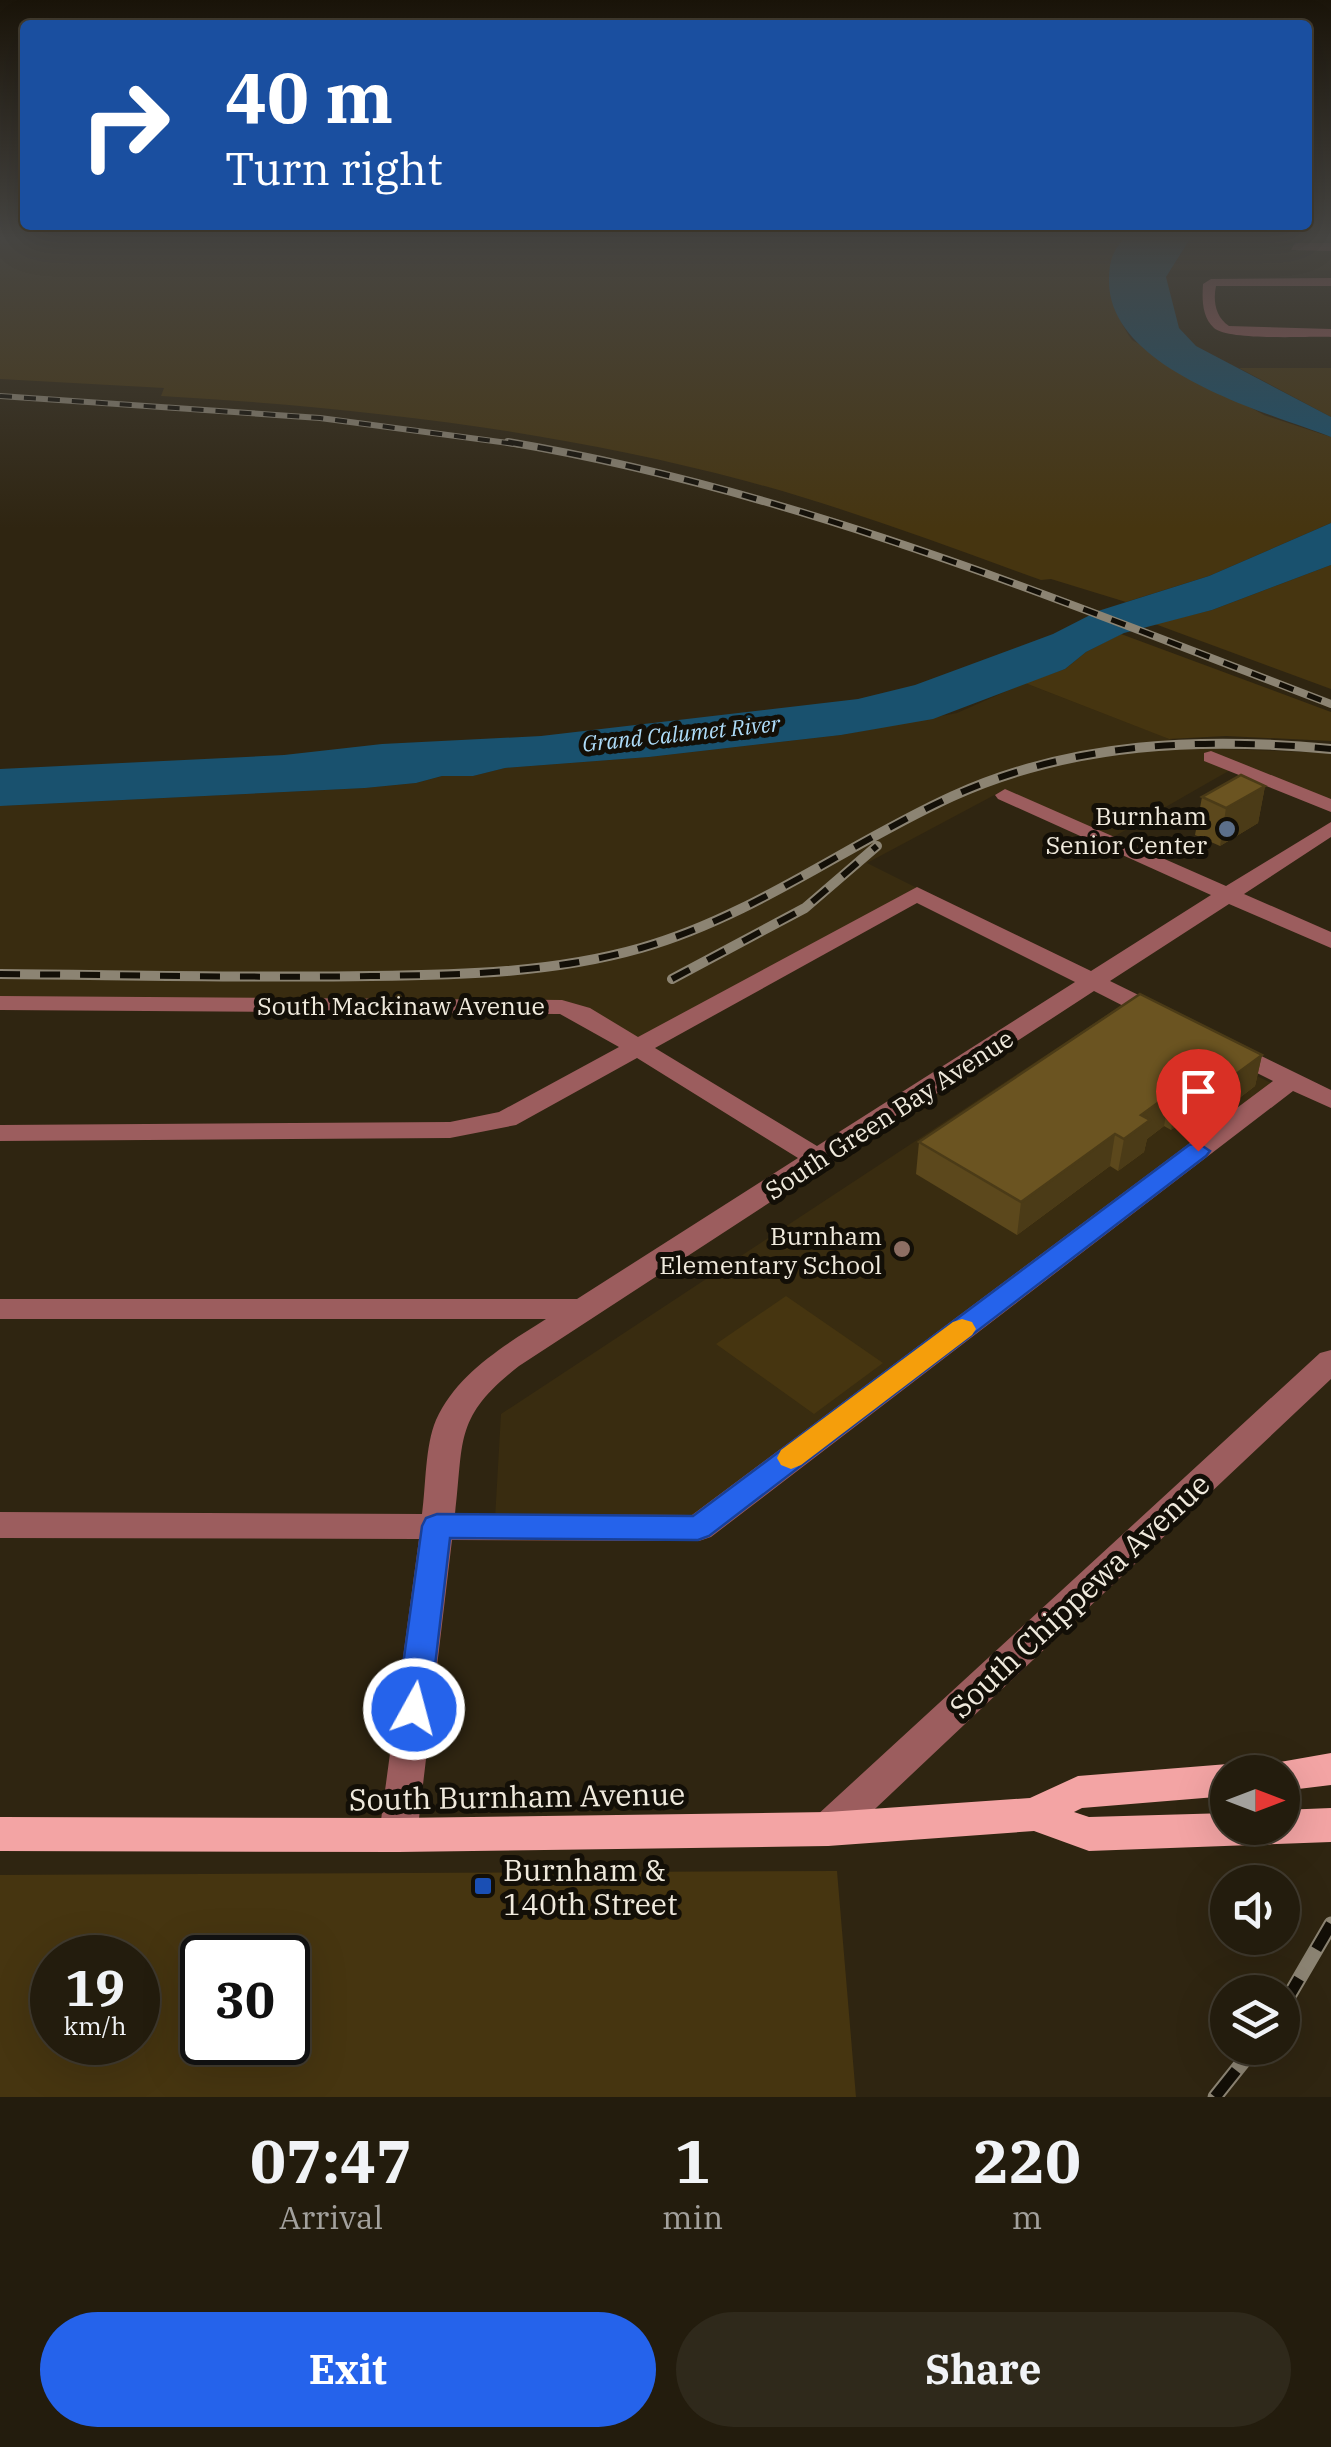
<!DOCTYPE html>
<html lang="en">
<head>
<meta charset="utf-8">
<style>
  :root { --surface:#231c0d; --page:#2f291b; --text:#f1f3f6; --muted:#a3a19d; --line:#403a2e; --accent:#2563eb }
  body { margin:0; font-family:"IBM Plex Serif",serif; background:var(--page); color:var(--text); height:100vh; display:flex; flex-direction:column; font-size:38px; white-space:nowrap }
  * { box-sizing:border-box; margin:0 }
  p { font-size:32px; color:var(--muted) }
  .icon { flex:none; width:55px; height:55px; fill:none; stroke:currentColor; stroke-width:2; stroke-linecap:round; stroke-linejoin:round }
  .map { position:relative; height:2097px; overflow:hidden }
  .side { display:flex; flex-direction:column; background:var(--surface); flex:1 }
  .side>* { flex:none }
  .banner { position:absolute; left:20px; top:20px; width:1292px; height:210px; border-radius:10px; box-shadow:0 10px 40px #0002,0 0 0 2px var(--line); background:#1a4fa0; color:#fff; overflow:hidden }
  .needle { width:65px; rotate:90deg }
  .fabs { position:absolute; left:1210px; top:1755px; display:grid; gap:20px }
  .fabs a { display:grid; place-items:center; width:90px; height:90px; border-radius:50%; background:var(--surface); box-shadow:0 10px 40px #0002,0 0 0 2px var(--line); font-size:50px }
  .speed { position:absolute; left:30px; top:1935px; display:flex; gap:20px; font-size:50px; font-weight:700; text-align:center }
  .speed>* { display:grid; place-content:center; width:130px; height:130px; border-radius:50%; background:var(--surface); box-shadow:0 10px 40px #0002,0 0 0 2px var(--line); line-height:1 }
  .speed small { font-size:25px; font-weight:400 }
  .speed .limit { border:5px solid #111; border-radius:15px; background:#fff; color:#111 }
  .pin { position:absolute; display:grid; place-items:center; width:85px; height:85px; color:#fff; margin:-102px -42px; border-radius:50% 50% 50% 0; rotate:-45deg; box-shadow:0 0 10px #0007 }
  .pin .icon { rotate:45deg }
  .me { position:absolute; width:110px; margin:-55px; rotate:7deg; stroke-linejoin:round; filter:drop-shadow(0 0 8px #0008) }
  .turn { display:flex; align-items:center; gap:35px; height:210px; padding:0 40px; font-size:45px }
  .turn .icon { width:130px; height:130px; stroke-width:2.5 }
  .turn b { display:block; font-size:70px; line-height:85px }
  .eta { display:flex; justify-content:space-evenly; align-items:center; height:170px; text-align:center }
  .eta b { font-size:60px; font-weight:800; line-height:70px }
  .button { display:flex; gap:20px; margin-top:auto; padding:20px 40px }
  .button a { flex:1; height:115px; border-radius:60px; background:var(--accent); color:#fff; font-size:40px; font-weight:800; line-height:115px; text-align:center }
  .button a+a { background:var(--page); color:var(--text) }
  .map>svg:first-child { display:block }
</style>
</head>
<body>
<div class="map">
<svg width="1331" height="2097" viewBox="0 0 1331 2097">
  <rect width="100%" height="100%" fill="#2f2511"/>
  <path fill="#392c10" d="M1331,241V270H1171L1188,242Z
    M1025,683L1193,748L1331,753V810L1232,769L1108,840L1002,791L867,863L919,889L638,1044L584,1011L0,1001V806L365,788L416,783L442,776H473L505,768L649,757L841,735L957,713Z
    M1119,1007L1273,1084L695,1519H495L501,1414Z"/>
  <path fill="#463510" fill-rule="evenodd" d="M0,235H1128C1099,263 1110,310 1132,340L1264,415L1331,437V523L1209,576L1126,602L1051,579L1041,580C944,545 847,508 746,481C554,430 358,407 161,396L164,388L0,379Z
    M1203,235H1331V241L1188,242Z
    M1239,368H1331V417Z
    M1331,565V689L1155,624L1212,610Z
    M1121,634L1331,712V741L1226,736L1169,739L1025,683L1065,669L1086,652Z
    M786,1296L883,1363L814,1414L716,1344Z
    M837,1871L856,2097H0V1875ZM52,1958H138V2042H52ZM202,1958H288V2042H202Z"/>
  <path fill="#19516e" d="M1128,235H1203L1188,242L1166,277L1179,328L1196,346L1331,417V437C1265,412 1110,370 1109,282C1109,261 1112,250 1128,235Z
    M1331,523V565L1212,610L1124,633L1086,652L1065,669L933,719L841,735L649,757L505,768L473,776H442L416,783L365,788L0,806V769L284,755L382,744L541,736L858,699L915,685L1053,634L1098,611L1209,576Z"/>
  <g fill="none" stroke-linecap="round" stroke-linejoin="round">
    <path fill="#9c5d5e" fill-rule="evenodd" d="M1295,243H1331V251L1291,250Z
      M1331,278V286H1216C1213,300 1215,317 1229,326L1331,329V337C1308,336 1229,341 1214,328C1202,317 1202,300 1203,284L1211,279Z
      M1211,751L1331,799V812L1204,761V753Z
      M1005,789L1226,886L1331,822V837L1244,894L1331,932V948L1229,904L1110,981L1167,1009L1170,1014L1167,1019H1149L1094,991L519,1366C454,1417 464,1438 455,1514L692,1515L1273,1081L1221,1055L1217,1050L1221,1045H1239L1331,1090V1108L1293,1091L711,1537L699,1541L452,1540L417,1835L411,1847L398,1852L385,1847L379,1835L419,1539L0,1538V1512L422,1514C426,1485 425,1446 436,1420C457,1373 505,1345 546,1319H0V1299H577L798,1158L637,1058L516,1125L450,1138L0,1141V1125L450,1122L499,1112L619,1047L560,1014L0,1010V996L562,1000L590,1008L638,1037L917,887L1091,971L1211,895L998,799L995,795ZM917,903L1075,982L817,1146L655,1048Z
      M1331,1350V1379L841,1841L828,1846L815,1841L809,1829L815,1817L1320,1353Z"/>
    <path fill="#f3a4a4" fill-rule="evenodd" d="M1331,1753V1785L1282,1791V1772H1265L1269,1764Z
      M1228,1764L1243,1772H1228V1796L1082,1808L1074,1812L1089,1817L1228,1813V1828H1282V1810L1331,1808V1842L1089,1851L1034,1831L828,1846L398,1852L0,1851V1817L398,1818L828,1812L1030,1798L1078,1776Z"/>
    <defs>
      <path id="rail-far3" d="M0,396L320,418L523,445"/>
      <path id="rail-far2" d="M508,442C794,490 1062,601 1331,704"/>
      <path id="rail-far1" d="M0,974C124,975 247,978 371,976C461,975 553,973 641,948C754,916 847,844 953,796C1072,742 1202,737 1331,749
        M672,979L805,908L877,846"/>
      <path id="rail" d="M1282,2008L1331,1924
        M1215,2097L1254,2048"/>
    </defs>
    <use href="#rail-far3" stroke="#8c8473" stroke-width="6"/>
    <use href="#rail-far2" stroke="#8c8473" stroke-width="8"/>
    <use href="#rail-far1" stroke="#8c8473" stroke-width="10"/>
    <use href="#rail" stroke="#8c8473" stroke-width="15"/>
    <use href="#rail-far3" stroke="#130f07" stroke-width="4" stroke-dasharray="12" stroke-linecap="butt"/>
    <use href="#rail-far2" stroke="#130f07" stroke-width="5" stroke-dasharray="15" stroke-linecap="butt"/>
    <use href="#rail-far1" stroke="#130f07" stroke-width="6" stroke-dasharray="20" stroke-linecap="butt"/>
    <use href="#rail" stroke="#130f07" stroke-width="11" stroke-dasharray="34" stroke-linecap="butt"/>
  </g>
  <path fill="#5c481c" d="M1265,786L1258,823L1220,846L1195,835L1202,797Z
    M1262,1055L1255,1086L1207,1123L1192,1115L1171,1130L1164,1126L1147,1139L1144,1152L1118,1171L1110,1166L1017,1235L916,1174L919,1142Z"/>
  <path fill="#4b3b17" d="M1265,786L1258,823L1220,846L1226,808Z
    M1262,1055L1255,1086L1207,1123L1213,1091Z
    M1198,1083L1192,1115L1171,1130L1177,1098Z
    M1170,1094L1164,1126L1147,1139L1144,1152L1118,1171L1124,1139L1141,1115Z
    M1115,1134L1110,1166L1017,1235L1021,1202Z"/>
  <path fill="#6b5421" stroke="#4b3b17" stroke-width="2.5" d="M1241,775L1265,786L1226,808L1202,797Z
    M1140,994L1262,1055L1213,1091L1198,1083L1177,1098L1170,1094L1141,1115L1150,1120L1124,1139L1115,1134L1021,1202L919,1142Z"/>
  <linearGradient id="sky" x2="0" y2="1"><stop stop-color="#1a1409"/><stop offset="0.45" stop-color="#474643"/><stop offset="1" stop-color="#474643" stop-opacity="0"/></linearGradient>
  <rect width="1331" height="528" fill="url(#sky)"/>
  <path fill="#2563eb" stroke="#184099" stroke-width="2.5" d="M1198,1143L1210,1151L1206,1156L709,1536L698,1540L450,1538L430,1709L425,1719L414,1723L402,1719L397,1709L422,1526L426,1518L437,1514L693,1516L1189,1145Z"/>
  <path fill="#f59e0b" d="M962,1319L972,1322L976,1329L972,1335L801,1465L791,1469L781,1465L777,1458L781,1450L953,1322Z"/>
  <circle fill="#5c6f8a" stroke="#130f07" stroke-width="4" cx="1227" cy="829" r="10"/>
  <circle fill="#8d6e63" stroke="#130f07" stroke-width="4" cx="902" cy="1249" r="10"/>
  <rect fill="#1a4fb4" stroke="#130f07" stroke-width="4" x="473" y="1876" width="20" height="20" rx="5"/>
  <g text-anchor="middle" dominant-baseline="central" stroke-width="10" stroke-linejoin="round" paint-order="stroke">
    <g font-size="22" font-style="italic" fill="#aedcf9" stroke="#130f07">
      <text transform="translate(681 733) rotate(-6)">Grand Calumet River</text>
    </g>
    <g font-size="25" fill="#f0eadd" stroke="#130f07" text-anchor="end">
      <text x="1207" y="815">Burnham<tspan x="1207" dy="29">Senior Center</tspan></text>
      <text x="882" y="1235">Burnham<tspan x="882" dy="29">Elementary School</tspan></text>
    </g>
    <g font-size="25" fill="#f0eadd" stroke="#130f07">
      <text x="401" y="1005">South Mackinaw Avenue</text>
      <text transform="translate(889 1114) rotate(-33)">South Green Bay Avenue</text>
    </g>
    <g font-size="30" fill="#f0eadd" stroke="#130f07">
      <text transform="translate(1079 1595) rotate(-43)">South Chippewa Avenue</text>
      <text transform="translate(517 1796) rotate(-1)">South Burnham Avenue</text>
    </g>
    <g font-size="30" fill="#f0eadd" stroke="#130f07" text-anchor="start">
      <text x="503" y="1869">Burnham &amp;<tspan x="503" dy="34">140th Street</tspan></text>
    </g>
  </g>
</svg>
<div class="fabs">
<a><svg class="needle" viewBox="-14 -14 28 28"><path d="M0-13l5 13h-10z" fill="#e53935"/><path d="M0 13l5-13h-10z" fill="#a3a19d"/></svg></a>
<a><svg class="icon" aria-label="sound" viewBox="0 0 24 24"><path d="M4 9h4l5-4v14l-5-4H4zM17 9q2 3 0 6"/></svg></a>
<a><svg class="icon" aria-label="layers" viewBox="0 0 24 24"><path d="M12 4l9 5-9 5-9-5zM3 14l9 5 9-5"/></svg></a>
</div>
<div class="speed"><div>19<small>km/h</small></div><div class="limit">30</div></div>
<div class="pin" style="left:1198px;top:1151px;background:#d93025"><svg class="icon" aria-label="arrive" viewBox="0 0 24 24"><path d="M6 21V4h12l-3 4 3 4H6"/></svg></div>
<svg class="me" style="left:414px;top:1709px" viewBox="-20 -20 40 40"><circle r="17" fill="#2563eb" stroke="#fff" stroke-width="3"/><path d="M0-11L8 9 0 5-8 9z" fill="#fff"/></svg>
<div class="banner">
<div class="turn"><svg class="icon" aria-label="right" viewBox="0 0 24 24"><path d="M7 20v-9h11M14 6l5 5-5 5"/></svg><div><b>40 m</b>Turn right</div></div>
</div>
</div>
<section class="side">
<div class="eta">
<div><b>07:47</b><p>Arrival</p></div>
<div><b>1</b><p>min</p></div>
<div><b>220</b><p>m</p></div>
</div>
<div class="button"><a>Exit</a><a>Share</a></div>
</section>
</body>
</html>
